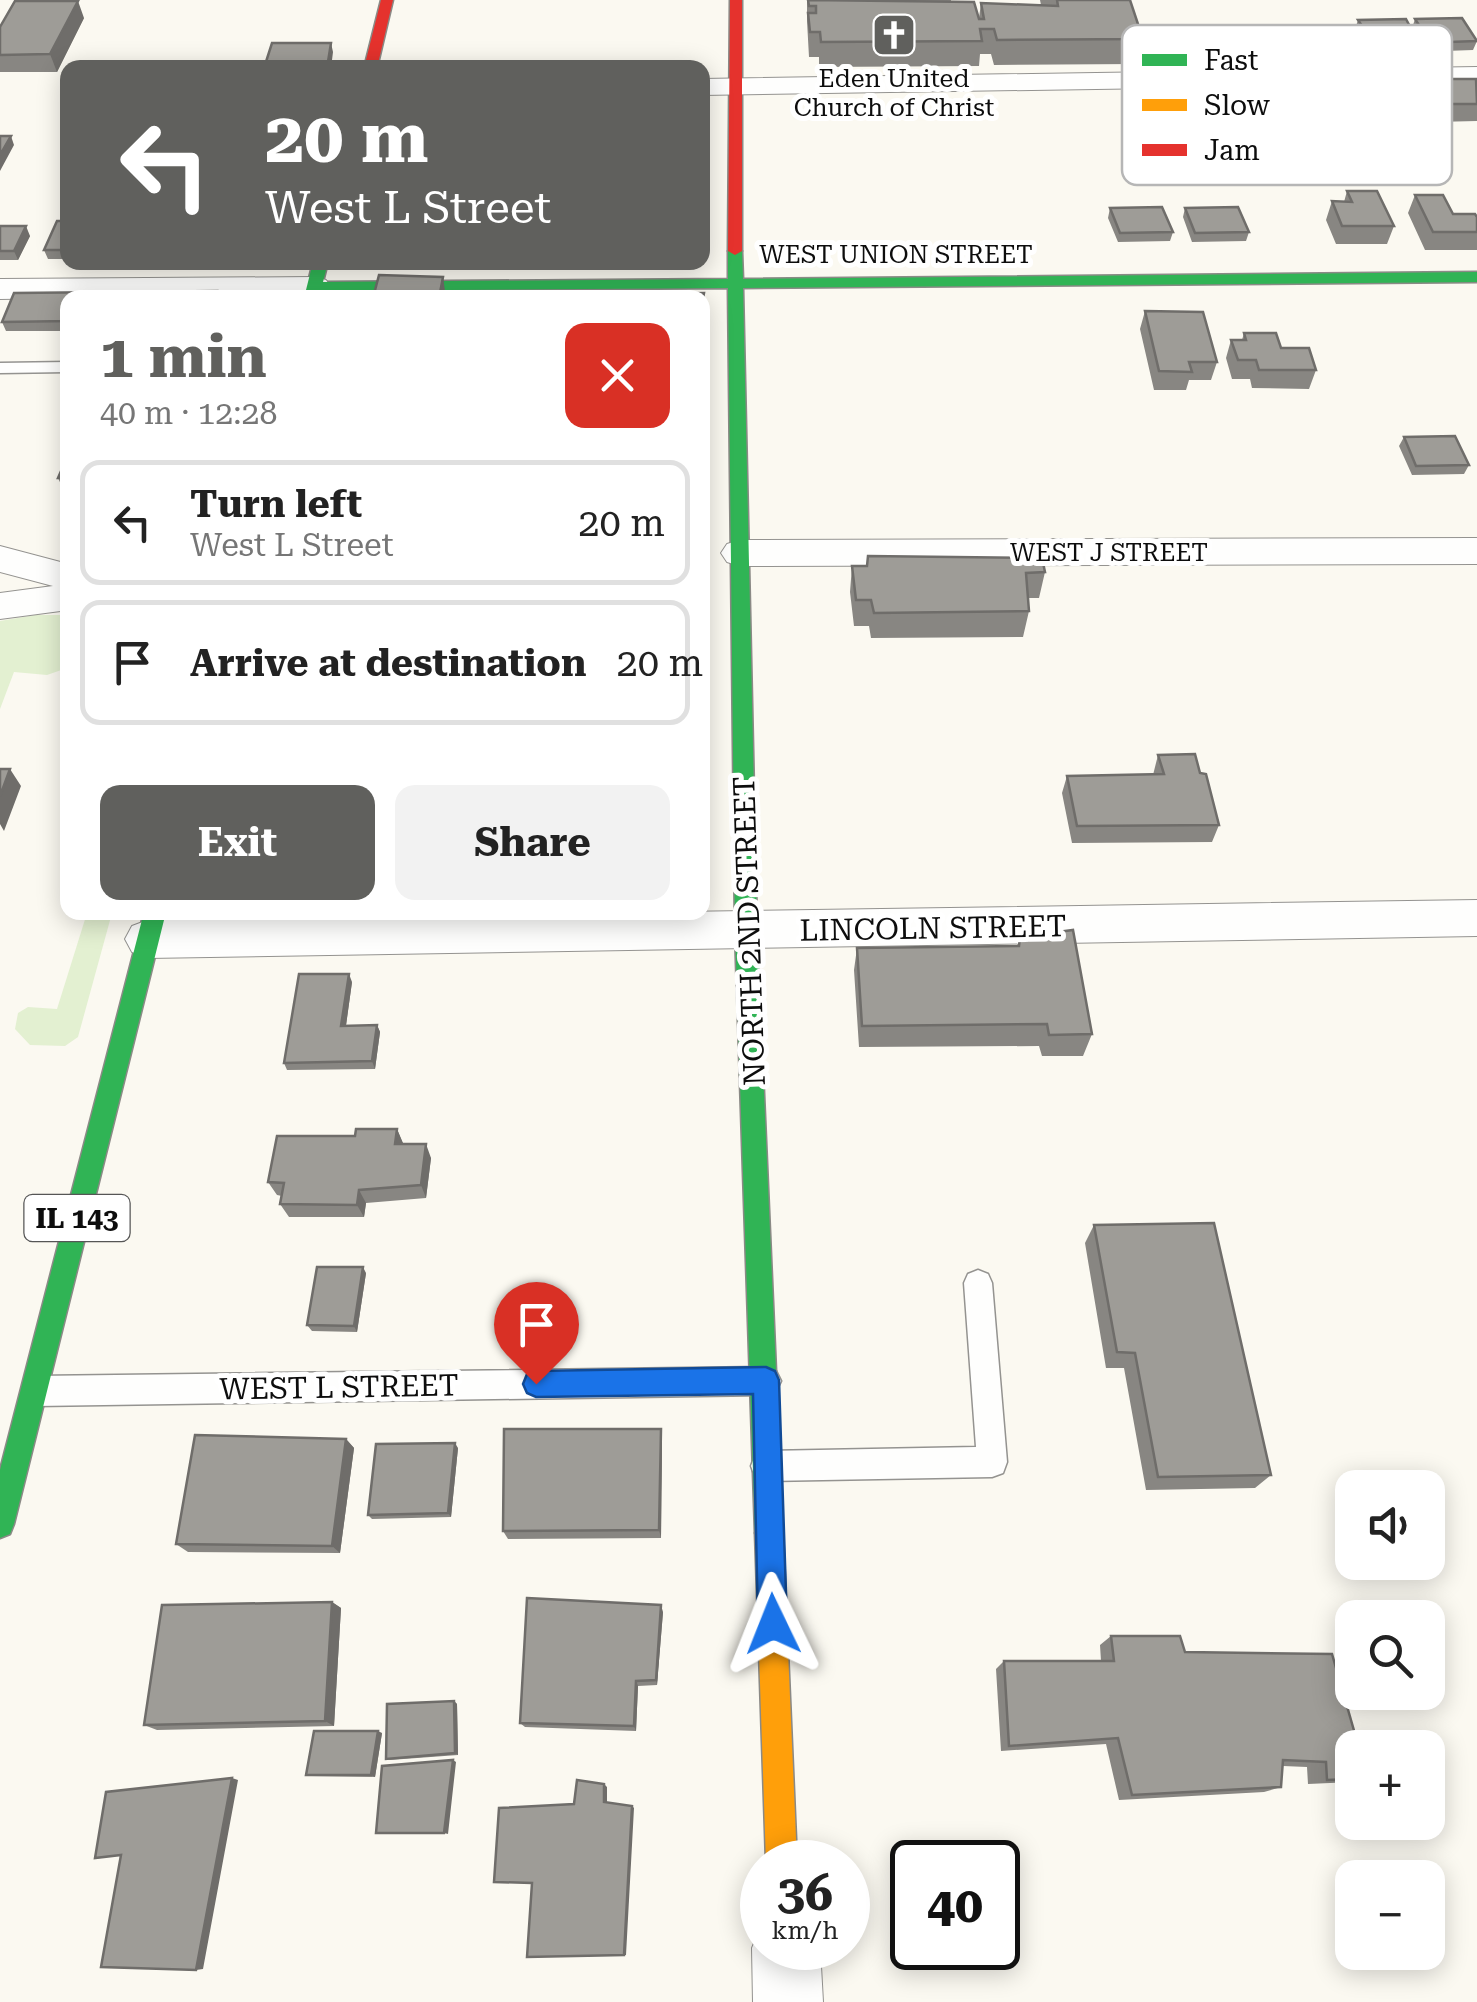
<!DOCTYPE html>
<html lang="en">
<head>
<meta charset="utf-8">
<style>
  :root { --surface:#fff; --page:#f2f2f2; --text:#222; --muted:#767676; --line:#e0e0e0; --accent:#60605d }
  body { margin:0; font-family:"Roboto Serif",serif; background:var(--page); color:var(--text); height:100vh; display:flex; flex-direction:column; font-size:38px; white-space:nowrap }
  * { box-sizing:border-box; margin:0 }
  p { font-size:32px; color:var(--muted) }
  .icon { flex:none; width:55px; height:55px; fill:none; stroke:currentColor; stroke-width:2; stroke-linecap:round; stroke-linejoin:round }
  .map { position:relative; flex:1; overflow:hidden }
  .details { position:absolute; left:60px; top:290px; width:650px; height:630px; display:flex; flex-direction:column; background:var(--surface); border-radius:20px; box-shadow:0 5px 25px #0003 }
  .details>* { flex:none }
  .banner { position:absolute; left:60px; top:60px; width:650px; height:210px; border-radius:20px; box-shadow:0 5px 25px #0003; background:#60605d; color:#fff; overflow:hidden }
  .tools { position:absolute; left:1335px; top:1470px; display:grid; gap:20px }
  .tools a { display:grid; place-items:center; width:110px; height:110px; border-radius:20px; background:var(--surface); box-shadow:0 5px 25px #0003; font-size:50px }
  .speed { position:absolute; left:740px; top:1840px; display:flex; gap:20px; font-size:50px; font-weight:700; text-align:center }
  .speed>* { display:grid; place-content:center; width:130px; height:130px; border-radius:50%; background:var(--surface); box-shadow:0 5px 25px #0003; line-height:1 }
  .speed small { font-size:25px; font-weight:400 }
  .speed .limit { border:5px solid #111; border-radius:15px; background:#fff; color:#111 }
  .pin { position:absolute; display:grid; place-items:center; width:85px; height:85px; color:#fff; margin:-102px -42px; border-radius:50% 50% 50% 0; rotate:-45deg; box-shadow:0 0 10px #0007 }
  .pin .icon { rotate:45deg }
  .me { position:absolute; width:110px; margin:-55px; rotate:358deg; stroke-linejoin:round; filter:drop-shadow(0 0 8px #0008) }
  .turn { display:flex; align-items:center; gap:35px; height:210px; padding:0 40px; font-size:45px }
  .turn .icon { width:130px; height:130px; stroke-width:2.5 }
  .turn b { display:block; font-size:70px; line-height:85px }
  .round { display:grid; place-items:center; flex:none; width:105px; height:105px; border-radius:20px; background:var(--page) }
  .headline { display:flex; align-items:center; justify-content:space-between; height:170px; padding:0 40px }
  h1 { font-size:60px; font-weight:700; line-height:75px; color:var(--accent) }
  .action { display:flex; gap:20px; margin-top:auto; padding:20px 40px }
  .action a { flex:1; height:115px; border-radius:20px; background:var(--accent); color:#fff; font-size:40px; font-weight:700; line-height:115px; text-align:center }
  .action a+a { background:var(--page); color:var(--text) }
  ul { padding:0; list-style:none }
  li { display:flex; align-items:center; gap:30px; height:125px; margin:0 20px 15px; padding:0 20px; border:5px solid var(--line); border-radius:20px }
  li div { flex:1 }
  li b { display:block; font-size:38px }
  li em { font-style:normal }
  .map>svg:first-child { display:block }
</style>
</head>
<body>
<div class="map">
<svg width="1477" height="2002" viewBox="0 0 1477 2002">
  <rect width="100%" height="100%" fill="#fbf9f1"/>
  <path fill="#e3f0d1" d="M35,615H67V668L47,675L14,672L0,709V621Z
    M87,913H112L78,1037L65,1046L30,1045L15,1029L18,1013L28,1007L57,1009Z"/>
  <g fill="none" stroke-linecap="round" stroke-linejoin="round">
    <defs>
      <path id="lane" d="M68,362V372L0,373V363Z
        M978,1270L988,1274L992,1283L1007,1462L1003,1473L992,1477L766,1481L755,1477L751,1466L755,1455L766,1451L976,1447L964,1283L968,1274Z
        M766,1367L776,1371L781,1381L776,1391L766,1395L36,1406L26,1401L21,1391L26,1381L36,1376Z"/>
      <path id="street" d="M1477,67V83L702,95V79Z
        M315,277L326,280L331,287L326,294L0,299V279Z
        M1477,538V564L740,566L727,562L721,553L727,544L740,540Z
        M0,546L68,564V610L0,619V593L53,586L0,572Z
        M1477,900V936L148,958L132,952L125,939L132,926L148,920Z
        M762,1924V1948H820L823,2002H753L752,1948Z"/>
      <path id="fast" d="M735,247L742,251L743,279L1477,272V282L743,288L757,932L783,1533L779,1543L769,1547L759,1543L755,1533L735,932L728,288L321,291L320,298H304L313,262H328L323,282L728,279V251Z
        M144,912H166L14,1524L10,1534L0,1538V1470Z"/>
      <path id="slow" d="M769,1519L779,1523L783,1533L797,1862H766L755,1533L759,1523Z"/>
      <path id="jam" d="M381,0H393L377,68H364Z
        M730,0H742V251L735,255L728,251Z"/>
    </defs>
    <use href="#lane" stroke="#949390" stroke-width="3"/>
    <use href="#street" stroke="#949390" stroke-width="2"/>
    <use href="#fast" stroke="#8b8a86" stroke-width="3"/>
    <use href="#slow" stroke="#8b8a86" stroke-width="3"/>
    <use href="#jam" stroke="#8b8a86" stroke-width="3"/>
    <use href="#lane" fill="#fefefd" fill-rule="evenodd"/>
    <use href="#street" fill="#fefefd" fill-rule="evenodd"/>
    <use href="#fast" fill="#30b455" fill-rule="evenodd"/>
    <use href="#slow" fill="#ff9f0a" fill-rule="evenodd"/>
    <use href="#jam" fill="#e5322d" fill-rule="evenodd"/>
  </g>
  <path fill="#888682" d="M807,0H951V2L979,18L981,3L1041,5L1040,0H1130L1143,39L1137,64L994,65L991,54H980L979,66L819,67V57H809L807,21Z
    M84,18L57,72H0V27Z
    M1415,19L1477,41L1473,50L1445,51L1442,46L1425,48L1412,28Z
    M1358,20L1416,38L1413,47H1367L1355,29Z
    M1428,79L1477,80V121L1435,122L1421,97Z
    M1301,90L1422,127L1415,144L1314,146L1296,108Z
    M1347,191L1394,226L1387,244H1336L1326,220L1332,201L1344,202Z
    M1415,195L1453,214L1477,217V250H1425L1408,213Z
    M1110,208L1173,232L1170,241L1118,242L1108,218Z
    M1185,208L1249,232L1246,241L1192,242L1183,217Z
    M68,221V259H48L44,250Z
    M0,226L30,236L18,260H0Z
    M385,262H479L478,269H387Z
    M217,291L219,298H68V331H6L2,322L14,293Z
    M1145,311L1217,362L1211,380H1189L1186,390H1154L1140,329Z
    M1244,333L1281,348L1316,370L1309,389L1252,388L1250,379H1232L1226,358L1231,340H1242Z
    M1404,437L1469,465L1464,474L1412,475L1399,446Z
    M68,455V497H67L58,478Z
    M852,566H867L1045,572L1039,598H1028L1029,611L1023,637L871,638L869,626H854L850,592Z
    M1158,755L1200,773L1219,825L1212,842L1072,843L1062,793L1067,776L1153,775Z
    M1020,937L1092,1034L1083,1056H1042L1039,1046L859,1047L854,970L857,948L1018,946Z
    M352,982L346,1025H377L380,1032L375,1069L287,1070L284,1063Z
    M397,1129L403,1144L431,1158L426,1198L366,1203L364,1217H289L280,1204L282,1196L277,1195L268,1182L355,1136Z
    M1094,1225L1271,1475L1255,1488L1146,1490L1124,1368H1106L1085,1243Z
    M366,1273L357,1332L312,1331L307,1325Z
    M661,1429L662,1438L661,1538L508,1539L503,1531Z
    M346,1439L354,1448L340,1553L188,1552L176,1544Z
    M458,1448L451,1517L372,1519L368,1515Z
    M332,1602L341,1608L334,1726L157,1730L144,1725Z
    M663,1612L657,1685L638,1686L636,1731L525,1727L520,1723Z
    M1111,1636L1185,1652L1352,1748V1782L1308,1784L1307,1767L1283,1766L1281,1787L1264,1792L1119,1800L1106,1744L1001,1751L996,1669L1004,1661H1101L1100,1645Z
    M454,1701L457,1704L458,1755L390,1760L386,1759Z
    M382,1733L375,1777L311,1776L306,1775Z"/>
  <path fill="#6f6d6a" d="M78,1L84,18L57,72L50,54Z
    M331,43L333,52L331,68H327Z
    M11,136L14,145L0,171V155Z
    M26,226L30,236L18,260L14,251Z
    M443,277L446,298H439Z
    M10,769L21,786L4,831L0,824V796Z
    M349,974L352,982L345,1033L341,1026Z
    M377,1025L380,1032L375,1069L372,1061Z
    M397,1129L403,1143L401,1158L395,1144Z
    M426,1144L431,1158L426,1198L421,1185Z
    M359,1190L366,1203L364,1217L357,1205Z
    M363,1267L366,1273L357,1332L354,1326Z
    M661,1429L662,1438L661,1538L659,1530Z
    M346,1439L354,1448L340,1553L332,1546Z
    M455,1443L458,1448L451,1517L448,1513Z
    M332,1602L341,1608L334,1726L325,1721Z
    M661,1605L663,1612L657,1685L656,1680Z
    M636,1681L638,1686L636,1731L634,1726Z
    M454,1701L457,1704L458,1755L455,1753Z
    M378,1731L382,1733L375,1777L371,1775Z
    M453,1760L456,1762L448,1834L444,1833Z
    M232,1778L238,1780L203,1969L196,1970Z
    M604,1784L607,1787V1804L604,1802Z
    M632,1806L634,1808L626,1955H624Z"/>
  <path fill="#9e9c97" stroke="#6f6d6a" stroke-width="2.5" d="M808,0L974,2L979,19H984L981,3L1058,6L1057,0H1130L1143,39L997,40L994,29H980L982,41L821,42L820,32H810L808,13H816V6H809Z
    M15,1H78L50,54L0,55V27Z
    M1462,18L1477,41L1449,42L1445,38L1428,39L1415,19Z
    M1406,19L1416,38H1370L1358,20Z
    M272,43H331L327,68H264Z
    M1428,79H1476L1477,104H1442Z
    M0,136H11L0,155Z
    M1347,191H1377L1394,226H1342L1332,201L1352,202Z
    M1415,195H1443L1453,214H1475L1477,217V232H1433Z
    M1162,207L1173,232L1120,233L1110,208Z
    M1238,207L1249,232L1195,233L1185,208Z
    M57,221H68V250H44Z
    M0,226H26L14,251H0Z
    M379,275L443,277L439,298H373Z
    M217,291L215,298H68V321L2,322L14,293Z
    M704,293L702,305V298H655V294Z
    M1145,311L1203,312L1217,362H1189L1192,372L1159,371Z
    M1244,333H1276L1281,348H1309L1316,370H1259L1256,360H1238L1231,340H1246Z
    M1455,436L1469,465L1416,466L1404,437Z
    M68,455V478H58Z
    M868,556L1042,558L1045,572L1026,573L1029,611L874,613L871,600H856L852,566H867Z
    M1195,754L1200,773L1206,774L1219,825L1077,826L1067,776L1164,774L1158,755Z
    M0,769H10L0,796Z
    M1073,930L1092,1034L1049,1035L1047,1024L862,1026L857,948L1019,946L1020,937Z
    M299,974H349L341,1026L377,1025L372,1061L284,1063Z
    M356,1129H397L395,1144H426L421,1185L359,1190L357,1205L280,1204L284,1183L268,1182L277,1136H355Z
    M1214,1223L1271,1475L1158,1477L1135,1353L1117,1352L1094,1225Z
    M317,1267H363L354,1326L307,1325Z
    M504,1429H661L659,1530L503,1531Z
    M195,1435L346,1439L332,1546L176,1544Z
    M455,1443L448,1513L368,1515L376,1444Z
    M527,1598L661,1605L656,1680L636,1681L634,1726L520,1723Z
    M332,1602L325,1721L144,1725L162,1605Z
    M1111,1636H1180L1185,1652L1332,1654L1359,1748H1352V1779L1327,1780L1326,1762L1283,1760L1281,1787L1132,1795L1118,1738L1009,1746L1004,1661H1114Z
    M454,1701L455,1753L386,1759L387,1704Z
    M314,1731H378L371,1775H306Z
    M453,1760L444,1833H376L382,1766Z
    M232,1778L196,1970L101,1967L121,1855L95,1858L106,1792Z
    M577,1780L604,1784V1802L632,1806L624,1955L527,1957L532,1883L494,1882L499,1808L574,1804Z"/>
  <path fill="#1a73e8" stroke="#114b97" stroke-width="2.5" d="M766,1367L775,1371L779,1380L787,1624L783,1635L773,1639L762,1635L758,1624L753,1394L536,1397L527,1393L523,1384L527,1374L536,1371Z"/>
  <defs>
    <symbol id="church-square" viewBox="-11 -11 22 22"><rect x="-9" y="-9" width="18" height="18" rx="4" fill="#60605d" stroke="#fff"/><path d="M-1.2-6h2.4v3.5h3.3v2.4h-3.3V6h-2.4V-.1h-3.3v-2.4h3.3Z" fill="#fff"/></symbol>
  </defs>
  <g fill-rule="evenodd">
    <use href="#church-square" x="869" y="10" width="50" height="50"/>
  </g>
  <g text-anchor="middle" dominant-baseline="central" stroke-width="10" stroke-linejoin="round" paint-order="stroke">
    <g font-size="25" fill="#0d0d0d" stroke="#fff">
      <text x="894" y="78">Eden United<tspan x="894" dy="29">Church of Christ</tspan></text>
    </g>
    <g font-size="25" fill="#0d0d0d" stroke="#fff">
      <text x="896" y="254">WEST UNION STREET</text>
      <text x="1109" y="552">WEST J STREET</text>
    </g>
    <rect fill="#fff" stroke="#565656" stroke-width="2.5" x="24.5" y="1195" width="105" height="46" rx="8"/>
    <g font-size="28" font-weight="bold" fill="#0d0d0d">
      <text x="77" y="1218">IL 143</text>
    </g>
    <g font-size="30" fill="#0d0d0d" stroke="#fff">
      <text transform="translate(933 928) rotate(-1)">LINCOLN STREET</text>
      <text transform="translate(749 931) rotate(-92)">NORTH 2ND STREET</text>
      <text transform="translate(339 1387) rotate(-1)">WEST L STREET</text>
    </g>
  </g>
  <rect x="1122" y="25" width="330" height="160" rx="15" fill="#fff" stroke="#b6b6b6" stroke-width="2.5"/>
  <rect x="1142" y="54" width="45" height="12" fill="#30b455"/>
  <rect x="1142" y="99" width="45" height="12" fill="#ff9f0a"/>
  <rect x="1142" y="144" width="45" height="12" fill="#e5322d"/>
  <g font-size="28" fill="#0d0d0d">
    <text x="1204" y="70">Fast</text>
    <text x="1204" y="115">Slow</text>
    <text x="1204" y="160">Jam</text>
  </g>
</svg>
<div class="tools">
<a><svg class="icon" aria-label="sound" viewBox="0 0 24 24"><path d="M4 9h4l5-4v14l-5-4H4zM17 9q2 3 0 6"/></svg></a>
<a><svg class="icon" aria-label="search" viewBox="0 0 24 24"><circle cx="10" cy="10" r="6"/><path d="M15 15l6 6"/></svg></a>
<a>+</a>
<a>−</a>
</div>
<div class="speed"><div>36<small>km/h</small></div><div class="limit">40</div></div>
<div class="pin" style="left:536px;top:1384px;background:#d93025"><svg class="icon" aria-label="arrive" viewBox="0 0 24 24"><path d="M6 21V4h12l-3 4 3 4H6"/></svg></div>
<svg class="me" style="left:773px;top:1624px" viewBox="-20 -20 40 40"><path d="M0-17L14 15 0 8-14 15z" fill="#1a73e8" stroke="#fff" stroke-width="4"/></svg>
<div class="banner">
<div class="turn"><svg class="icon" aria-label="left" viewBox="0 0 24 24"><path d="M17 20v-9H6M10 6l-5 5 5 5"/></svg><div><b>20 m</b>West L Street</div></div>
</div>
<section class="details">
<div class="headline"><div><h1>1 min</h1><p>40 m · 12:28</p></div><a class="round" style="background:#d93025;color:#fff"><svg class="icon" aria-label="close" viewBox="0 0 24 24"><path d="M6 6l12 12M18 6L6 18"/></svg></a></div>
<ul>
<li><svg class="icon" aria-label="left" viewBox="0 0 24 24"><path d="M17 20v-9H6M10 6l-5 5 5 5"/></svg><div><b>Turn left</b><p>West L Street</p></div><em>20 m</em></li>
<li><svg class="icon" aria-label="arrive" viewBox="0 0 24 24"><path d="M6 21V4h12l-3 4 3 4H6"/></svg><div><b>Arrive at destination</b></div><em>20 m</em></li>
</ul>
<div class="action"><a>Exit</a><a>Share</a></div>
</section>
</div>
</body>
</html>
